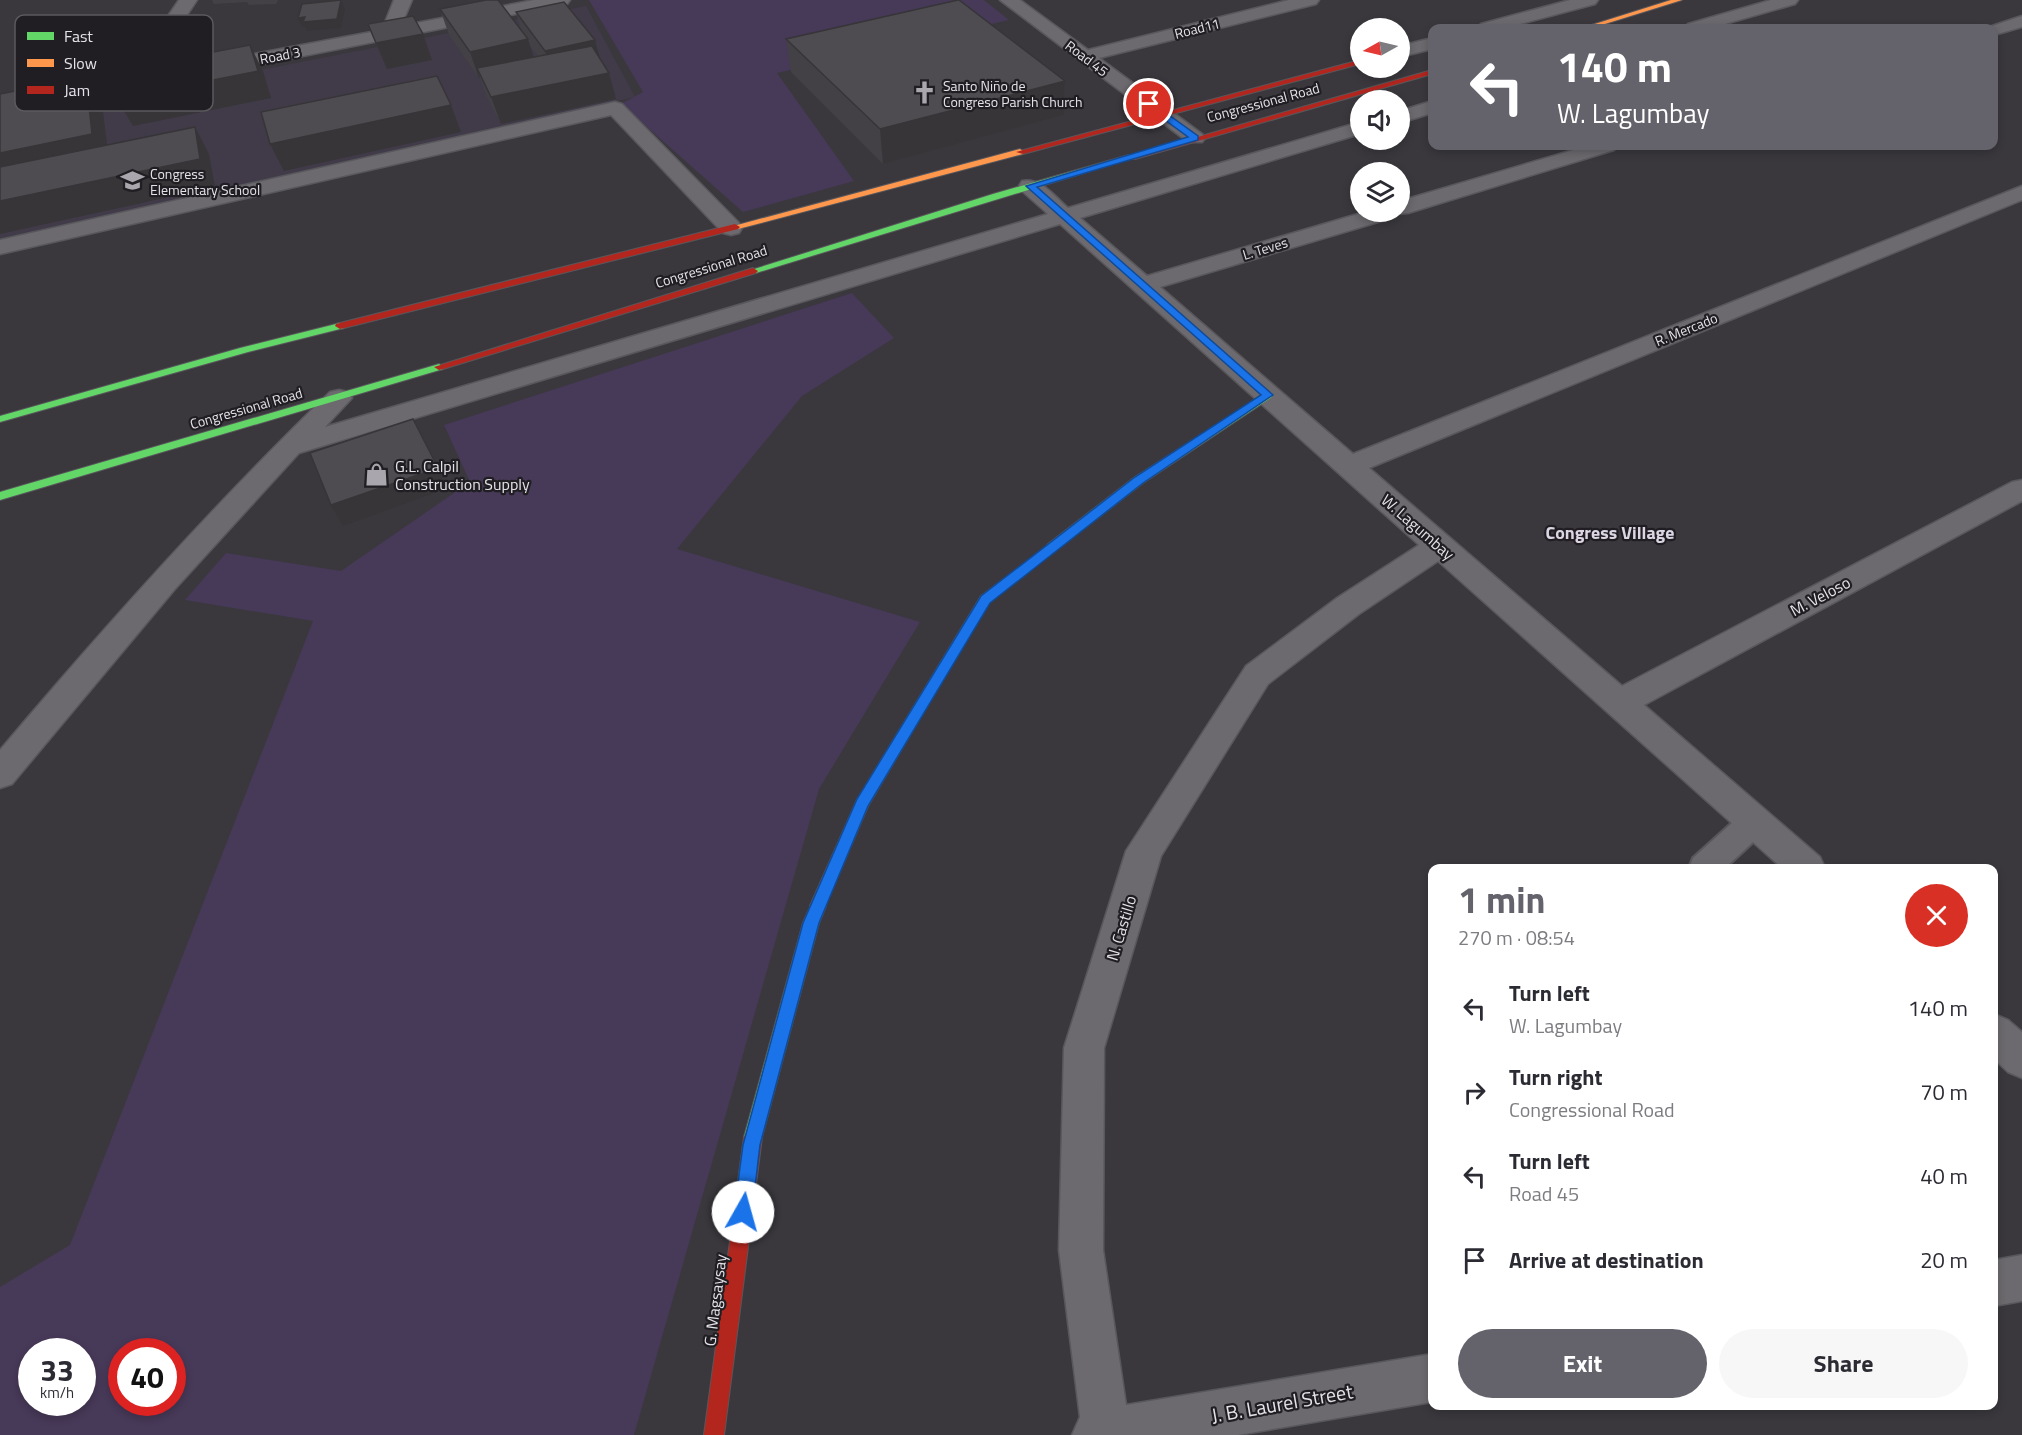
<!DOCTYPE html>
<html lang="en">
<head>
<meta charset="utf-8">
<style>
  :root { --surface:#fff; --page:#f7f7f7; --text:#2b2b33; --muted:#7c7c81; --accent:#64626a }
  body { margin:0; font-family:"Titillium Web",sans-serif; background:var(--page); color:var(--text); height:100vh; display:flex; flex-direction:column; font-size:22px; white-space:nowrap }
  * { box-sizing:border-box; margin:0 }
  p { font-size:20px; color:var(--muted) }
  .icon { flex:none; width:33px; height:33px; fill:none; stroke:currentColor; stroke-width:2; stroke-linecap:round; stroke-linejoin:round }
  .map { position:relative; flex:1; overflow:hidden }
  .panel { position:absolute; left:1428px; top:864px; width:570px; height:546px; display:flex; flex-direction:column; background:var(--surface); border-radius:12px; box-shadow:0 3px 9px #0003 }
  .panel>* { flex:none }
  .top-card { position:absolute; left:1428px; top:24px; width:570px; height:126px; border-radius:12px; box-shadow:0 3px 9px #0003; background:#64626a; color:#fff; overflow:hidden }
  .needle { width:39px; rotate:262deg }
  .tools { position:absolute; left:1350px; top:18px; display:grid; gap:12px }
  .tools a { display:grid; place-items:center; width:60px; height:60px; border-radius:50%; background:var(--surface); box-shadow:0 3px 9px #0003; font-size:30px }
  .speed { position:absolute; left:18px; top:1338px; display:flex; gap:12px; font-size:30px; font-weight:700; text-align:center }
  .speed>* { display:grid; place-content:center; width:78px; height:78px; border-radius:50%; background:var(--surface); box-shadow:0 3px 9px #0003; line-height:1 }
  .speed small { font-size:15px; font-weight:400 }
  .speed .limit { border:9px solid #d22; background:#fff; color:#111 }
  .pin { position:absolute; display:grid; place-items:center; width:51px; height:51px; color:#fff; margin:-26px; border:3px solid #fff; border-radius:50%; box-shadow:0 2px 6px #0007 }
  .me { position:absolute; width:66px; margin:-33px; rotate:7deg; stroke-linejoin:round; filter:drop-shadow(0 0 4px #0008) }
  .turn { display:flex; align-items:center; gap:21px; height:126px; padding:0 30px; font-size:27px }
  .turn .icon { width:78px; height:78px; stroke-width:2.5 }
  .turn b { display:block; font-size:42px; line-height:51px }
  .round { display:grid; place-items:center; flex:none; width:63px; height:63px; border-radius:32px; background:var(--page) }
  .overview { display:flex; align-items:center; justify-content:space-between; height:102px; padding:0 30px }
  h1 { font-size:36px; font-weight:700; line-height:45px; color:var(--accent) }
  .action { display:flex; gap:12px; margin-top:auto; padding:12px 30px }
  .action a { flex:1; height:69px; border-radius:36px; background:var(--accent); color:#fff; font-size:24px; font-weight:700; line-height:69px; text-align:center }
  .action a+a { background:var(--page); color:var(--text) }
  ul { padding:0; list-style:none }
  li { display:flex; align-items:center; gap:18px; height:84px; padding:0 30px }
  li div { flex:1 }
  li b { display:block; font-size:22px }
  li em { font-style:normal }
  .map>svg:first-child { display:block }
</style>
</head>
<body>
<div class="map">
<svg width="2022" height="1435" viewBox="0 0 2022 1435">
  <rect width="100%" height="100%" fill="#3a383d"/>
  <path fill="#413b49" d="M586,6L635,97L0,240V121Z"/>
  <path fill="#473958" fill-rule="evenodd" d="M589,0H984L1009,20L777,73L854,181L743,212L621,104L643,92Z
    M852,293L894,338L802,396L677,549L920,622L819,789L634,1435H0V1287L70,1245L313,621L185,600L226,553L341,571L470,482L444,425ZM32,1352H82V1402H32ZM122,1352H172V1402H122Z"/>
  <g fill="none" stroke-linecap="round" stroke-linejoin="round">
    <defs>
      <path id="lane" d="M1754,809L1765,813L1769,822L1765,831L1725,868H1689L1693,858L1743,813Z"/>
      <path id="street" d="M179,0H197L147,75L159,72L166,74L168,78L166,82L0,116V104L125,79Z
        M394,0H412L401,26L534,0H570L567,4L561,5L212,74L205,72L203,68L205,64L212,62L382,30Z
        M1000,0H1020L1088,50L1289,0H1319L1316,4L1099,58L1202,134L1205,138L1202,142H1188Z
        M1570,0H1598L1595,4L1505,28H1478L1481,24Z
        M1771,0H1798L1795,4L1711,28H1685L1688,24Z
        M2022,16V27L1994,35V28H1986Z
        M1432,38V49L1400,57V46Z
        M1432,101V113L1400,123V111Z
        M615,102L622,104L739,223L742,228L739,233L731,235L723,233L611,115L0,254V240Z
        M1360,122V134L1080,218L1147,276L1365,212H1400V201L1587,146H1617L1614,150L1408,213L1397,214L1395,217L1160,287L1353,454L2022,186V200L1369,468L1622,686L2012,482L2022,480V501L1644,705L1820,857L1825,868H1782L1438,561L1359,614L1268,684L1161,856L1104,1048L1103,1250L1126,1405L1432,1354V1402L1238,1435H1072L1080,1417L1059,1250L1064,1048L1126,851L1246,666L1337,598L1419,545L1060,224L299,453L175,589L12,784L0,788V750C105,626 213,505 330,392L339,390L348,392L352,398L325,427L1048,214L1022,191L1019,186L1022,181C1041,177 1055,197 1068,208Z
        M1994,1014L2008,1020L2022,1032V1078L2008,1072L1994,1059Z
        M2022,1255V1301L1994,1306V1260Z"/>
      <path id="fast" d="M1129,155L1136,157L756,273L748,271L993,194Z
        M340,323L345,326L344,328L248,352L0,422V416L240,348Z
        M439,364L444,367L443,369L0,500V492Z
        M1268,392L1272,393V397L1143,483L1056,550H1048L1046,547L1048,544L1135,477Z
        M818,899L823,901L826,906L819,923L762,1137L759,1143L753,1146L747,1143L744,1137L803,923L813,901Z"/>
      <path id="slow" d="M1671,0H1682L1592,28H1582Z
        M1020,149L1024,152L1023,154L738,229L730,227Z"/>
      <path id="jam" d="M1360,60V64L1023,154L1016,152Z
        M1432,70V74L1135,159L1128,157Z
        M735,224L740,227L738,229L340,329L335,326L336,324Z
        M753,268L758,271L756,273L443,369L439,370L434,367Z
        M1052,543L1056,544L1058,547L1056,550L989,602L868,806L823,911L818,913L813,911L810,906L857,800L981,596Z
        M753,1128L759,1131L762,1137L724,1435H704L744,1137L747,1131Z"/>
    </defs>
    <use href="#lane" stroke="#58575c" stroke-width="4"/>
    <use href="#street" stroke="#58575c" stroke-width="3"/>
    <use href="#fast" stroke="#58575c" stroke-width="2"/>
    <use href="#slow" stroke="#58575c" stroke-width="2"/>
    <use href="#jam" stroke="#58575c" stroke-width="2"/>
    <use href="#lane" fill="#6c6a6e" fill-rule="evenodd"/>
    <use href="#street" fill="#6c6a6e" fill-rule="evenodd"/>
    <use href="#fast" fill="#63d668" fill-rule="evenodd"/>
    <use href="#slow" fill="#ff974d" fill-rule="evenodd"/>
    <use href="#jam" fill="#b3261e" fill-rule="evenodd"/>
  </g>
  <path fill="#434145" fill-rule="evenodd" d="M212,0H278L276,4L249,5L247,2L214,4Z
    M440,9L522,33L516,12L595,40L599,58L616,99L501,124L486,95L480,78H479L449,35ZM529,45L538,56L533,57Z
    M368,24L432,60L387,69Z
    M786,39L1065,81L1064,115L883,164L791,72Z"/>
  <path fill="#373538" d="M341,0L345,9L341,28L307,31L305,27H302L298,18Z
    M423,34L432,60L387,69L376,43Z
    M528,39L536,65L477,68L480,78H479L470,52Z
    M595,40L602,66L553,77L545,51Z
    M250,45L263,71L271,98L133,126L117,99Z
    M609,73L616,99L501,124L491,97Z
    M86,77L102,103L109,161L0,184V153Z
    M1065,81L1064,115L883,164L880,129Z
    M451,105L461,132L284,171L270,144Z
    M195,127L209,154L215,187L0,234V201Z
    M438,468L448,488L343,526L331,505Z"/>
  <path fill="#4e4c50" stroke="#373538" stroke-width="1.5" d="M341,0L337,19L303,22L305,17L298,18L302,4Z
    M486,0H498L528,39L470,52L440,9Z
    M958,0H959L1065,81L880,129L786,39Z
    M564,2L595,40L545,51L516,12Z
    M413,16L423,34L376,43L368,24Z
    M250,45L258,71L117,99L114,71Z
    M592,46L609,73L491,97L477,68Z
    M437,76L451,105L270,144L261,112Z
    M86,77L92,134L0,153V94Z
    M195,127L200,159L0,201V167Z
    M413,419L438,468L331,505L310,453Z"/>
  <path fill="#1a73e8" stroke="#114b97" stroke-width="1.5" d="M1146,103H1152L1198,136V140L1037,187L1273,395L1143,483L990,603L868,806L819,923L760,1145L752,1212L749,1218L743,1221L736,1218L734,1212L743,1145L803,923L857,799L981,596L1135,477L1261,395L1026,186L1188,137L1146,106Z"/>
  <defs>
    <symbol id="church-bare" viewBox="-9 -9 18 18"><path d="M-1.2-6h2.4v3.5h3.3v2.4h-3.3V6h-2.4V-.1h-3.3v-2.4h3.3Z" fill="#a9a6ad" stroke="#201e22" stroke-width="2.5" paint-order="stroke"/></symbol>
    <symbol id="school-bare" viewBox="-9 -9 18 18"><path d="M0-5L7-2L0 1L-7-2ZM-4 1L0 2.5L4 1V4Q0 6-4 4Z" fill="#a9a6ad" stroke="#201e22" stroke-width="2.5" paint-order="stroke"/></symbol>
    <symbol id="shop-bare" viewBox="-9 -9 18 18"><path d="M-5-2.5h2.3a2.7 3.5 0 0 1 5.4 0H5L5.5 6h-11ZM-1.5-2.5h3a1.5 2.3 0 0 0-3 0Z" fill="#a9a6ad" stroke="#201e22" stroke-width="2.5" paint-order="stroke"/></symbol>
  </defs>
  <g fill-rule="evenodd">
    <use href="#church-bare" x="908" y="76" width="33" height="33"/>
    <use href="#school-bare" x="116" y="164" width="33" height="33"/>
    <use href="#shop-bare" x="360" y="458" width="33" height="33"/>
  </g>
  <g text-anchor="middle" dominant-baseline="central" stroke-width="4.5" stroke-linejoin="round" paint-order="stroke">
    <g font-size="14" fill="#e5e2e9" stroke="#201e22">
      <text transform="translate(1197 28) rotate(-14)">Road11</text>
      <text transform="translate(280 55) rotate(-11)">Road 3</text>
      <text transform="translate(1087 58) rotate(37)">Road 45</text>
      <text transform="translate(1263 102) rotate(-15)">Congressional Road</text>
      <text transform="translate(1265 248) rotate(-17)">L. Teves</text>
      <text transform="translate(711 266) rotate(-17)">Congressional Road</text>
      <text transform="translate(1686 329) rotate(-22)">R. Mercado</text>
      <text transform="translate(246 408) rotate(-16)">Congressional Road</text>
    </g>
    <g font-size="14" fill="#e5e2e9" stroke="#201e22" text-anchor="start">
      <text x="943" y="85">Santo Niño de<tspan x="943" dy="16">Congreso Parish Church</tspan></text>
      <text x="150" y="173">Congress<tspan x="150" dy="16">Elementary School</tspan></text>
    </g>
    <g font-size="16" fill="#e5e2e9" stroke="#201e22" text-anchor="start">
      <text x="395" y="466">G.L. Calpil<tspan x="395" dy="18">Construction Supply</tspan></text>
    </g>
    <g font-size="16" fill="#e5e2e9" stroke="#201e22">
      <text transform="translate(1418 527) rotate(41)">W. Lagumbay</text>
      <text transform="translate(1820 596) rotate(-28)">M. Veloso</text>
      <text transform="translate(1121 928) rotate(-73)">N. Castillo</text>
      <text transform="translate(715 1300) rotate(-83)">G. Magsaysay</text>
    </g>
    <g font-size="18" font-weight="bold" fill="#dcd6e4" stroke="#201e22">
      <text x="1610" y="532">Congress Village</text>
    </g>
    <g font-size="20" fill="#e5e2e9" stroke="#201e22">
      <text transform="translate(1282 1403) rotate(-10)">J. B. Laurel Street</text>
    </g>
  </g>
  <rect x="15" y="15" width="198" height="96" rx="9" fill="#201e22" stroke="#5b595e" stroke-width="1.5"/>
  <rect x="27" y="32" width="27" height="8" fill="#63d668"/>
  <rect x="27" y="59" width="27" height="8" fill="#ff974d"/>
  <rect x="27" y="86" width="27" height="8" fill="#b3261e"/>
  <g font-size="16" fill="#e5e2e9">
    <text x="64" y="42">Fast</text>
    <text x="64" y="69">Slow</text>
    <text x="64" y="96">Jam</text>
  </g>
</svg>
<div class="tools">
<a><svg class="needle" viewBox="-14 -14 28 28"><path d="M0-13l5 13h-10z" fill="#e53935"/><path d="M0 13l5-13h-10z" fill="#7c7c81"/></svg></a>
<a><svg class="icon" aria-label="sound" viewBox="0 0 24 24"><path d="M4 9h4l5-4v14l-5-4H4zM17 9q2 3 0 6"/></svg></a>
<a><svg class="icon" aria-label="layers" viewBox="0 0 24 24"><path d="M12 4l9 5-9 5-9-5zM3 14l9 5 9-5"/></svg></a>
</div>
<div class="speed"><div>33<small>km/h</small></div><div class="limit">40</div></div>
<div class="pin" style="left:1149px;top:104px;background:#d93025"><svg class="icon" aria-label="arrive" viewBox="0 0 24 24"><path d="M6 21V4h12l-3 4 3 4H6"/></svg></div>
<svg class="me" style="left:743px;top:1212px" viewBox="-20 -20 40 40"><circle r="19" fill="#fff"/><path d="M0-13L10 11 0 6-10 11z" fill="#1a73e8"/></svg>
<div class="top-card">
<div class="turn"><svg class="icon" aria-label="left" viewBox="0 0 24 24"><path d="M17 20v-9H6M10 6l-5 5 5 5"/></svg><div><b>140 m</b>W. Lagumbay</div></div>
</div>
<section class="panel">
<div class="overview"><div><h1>1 min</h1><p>270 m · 08:54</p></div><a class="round" style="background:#d93025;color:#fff"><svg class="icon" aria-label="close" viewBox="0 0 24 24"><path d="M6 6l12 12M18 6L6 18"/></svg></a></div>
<ul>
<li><svg class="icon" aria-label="left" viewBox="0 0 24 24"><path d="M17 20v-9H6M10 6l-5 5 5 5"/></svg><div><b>Turn left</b><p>W. Lagumbay</p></div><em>140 m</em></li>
<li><svg class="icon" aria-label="right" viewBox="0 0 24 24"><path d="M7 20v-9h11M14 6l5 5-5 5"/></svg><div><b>Turn right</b><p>Congressional Road</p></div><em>70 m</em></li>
<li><svg class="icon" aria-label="left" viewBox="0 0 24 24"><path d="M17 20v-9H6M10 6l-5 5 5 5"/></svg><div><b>Turn left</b><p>Road 45</p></div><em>40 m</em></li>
<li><svg class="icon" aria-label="arrive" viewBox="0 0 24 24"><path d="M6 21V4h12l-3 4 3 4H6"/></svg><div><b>Arrive at destination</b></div><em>20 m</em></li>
</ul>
<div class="action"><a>Exit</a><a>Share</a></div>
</section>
</div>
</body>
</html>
